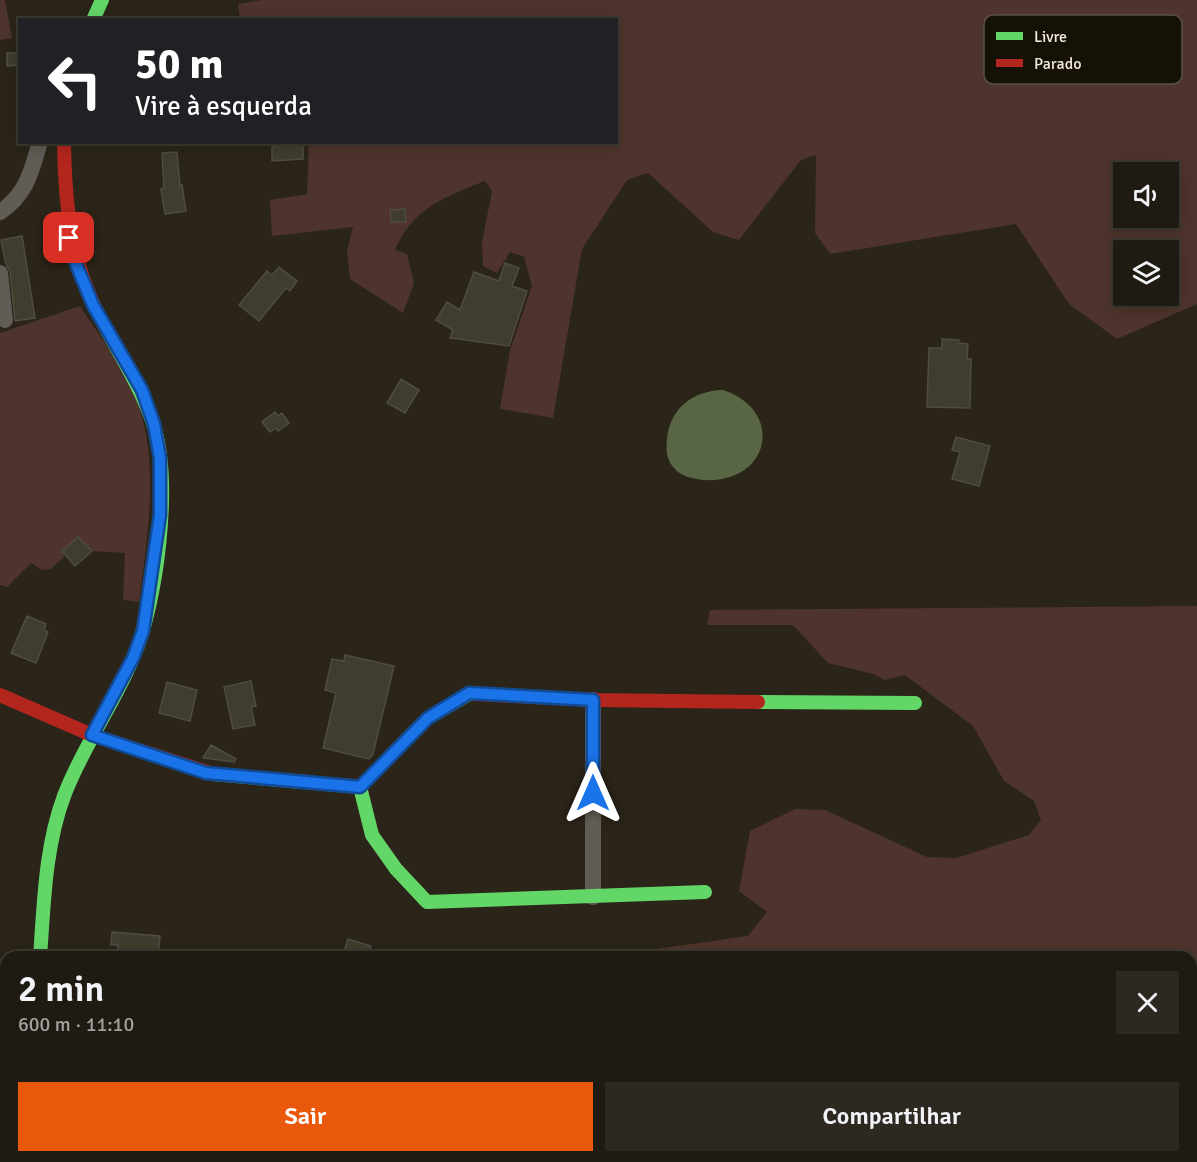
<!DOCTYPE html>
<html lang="pt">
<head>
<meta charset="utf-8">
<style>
  :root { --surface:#201b12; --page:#2d2820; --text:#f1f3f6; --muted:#a2a19f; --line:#3d3932; --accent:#ea580c }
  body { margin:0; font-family:Signika,sans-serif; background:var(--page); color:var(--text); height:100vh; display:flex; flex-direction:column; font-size:22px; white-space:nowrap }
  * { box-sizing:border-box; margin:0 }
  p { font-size:20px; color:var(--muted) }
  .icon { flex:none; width:33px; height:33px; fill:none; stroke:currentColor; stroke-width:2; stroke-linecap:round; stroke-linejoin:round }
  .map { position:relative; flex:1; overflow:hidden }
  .details { position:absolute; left:0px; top:951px; width:1197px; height:212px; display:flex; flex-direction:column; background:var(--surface); border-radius:18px 18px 0 0; box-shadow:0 3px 15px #0003,0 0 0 2px var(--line) }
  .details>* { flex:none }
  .banner { position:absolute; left:18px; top:18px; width:600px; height:126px; border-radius:0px; box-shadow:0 3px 15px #0003,0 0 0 2px var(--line); background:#202124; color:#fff; overflow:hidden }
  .controls { position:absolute; left:1113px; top:162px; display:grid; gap:12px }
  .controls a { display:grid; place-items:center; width:66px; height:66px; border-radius:0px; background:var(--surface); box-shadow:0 3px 15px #0003,0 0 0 2px var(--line); font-size:30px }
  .pin { position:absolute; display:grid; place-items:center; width:51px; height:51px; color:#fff; margin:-26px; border-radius:12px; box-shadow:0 3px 9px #0006 }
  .me { position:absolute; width:66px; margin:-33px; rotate:0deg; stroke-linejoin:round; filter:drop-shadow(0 0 4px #0008) }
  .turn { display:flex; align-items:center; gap:21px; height:126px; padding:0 18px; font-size:27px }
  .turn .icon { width:78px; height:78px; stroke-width:2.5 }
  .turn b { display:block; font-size:42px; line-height:51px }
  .round { display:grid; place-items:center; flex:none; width:63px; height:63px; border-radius:0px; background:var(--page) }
  .overview { display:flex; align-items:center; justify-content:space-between; height:102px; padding:0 18px }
  h1 { font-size:36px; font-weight:600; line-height:45px }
  .primary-button { display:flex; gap:12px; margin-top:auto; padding:12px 18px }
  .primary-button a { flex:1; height:69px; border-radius:0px; background:var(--accent); color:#fff; font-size:24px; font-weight:600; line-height:69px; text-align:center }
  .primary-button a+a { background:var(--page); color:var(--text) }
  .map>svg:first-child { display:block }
</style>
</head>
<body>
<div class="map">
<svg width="1197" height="1162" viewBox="0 0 1197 1162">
  <rect width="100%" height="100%" fill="#2b2418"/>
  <path fill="#4e342c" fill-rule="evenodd" d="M0,0H5L12,38L0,40Z
    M262,0H1197V304L1117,339L1069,304L1016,224L830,254L815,233L816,155L801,160L739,240L713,232L648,173L627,180L582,249L553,418L500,409L510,350L532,286L524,257L510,252L497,273L483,266L482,243L492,191L485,181C444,197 413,208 395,250L407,254L414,283L403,313L350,279L347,251L353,227L272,236L270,200L307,194L309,143L616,142V20H240L238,4ZM1124,172H1168V218H1124ZM1124,250H1168V296H1124Z
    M80,306C96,331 123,366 134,392C161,460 148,532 139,602L123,600L125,553L92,551L78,537L62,551L65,556L51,569L42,570L31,563L7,587L0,585V333Z
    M1197,606V1157L1188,1162H10L11,1156H1191V957H599L748,936L767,912L739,891L750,831L795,809L825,810L927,857L956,858L1029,835L1041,820L1034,801L1004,781L973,726L905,675L885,680L873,674L828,663L793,625H707L710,610Z"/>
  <path fill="#586643" d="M723,390C786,411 770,484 703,480C693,479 680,476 674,468C666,459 666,449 667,438C671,408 692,391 723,390Z"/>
  <path fill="#403d2f" stroke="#4f4c41" stroke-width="1.5" d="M7,53H20V65L7,66Z
    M278,142H303V159L272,161V147L278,146Z
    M177,152L180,186L182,185L186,211L165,214L161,189L164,188L162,153Z
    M405,209L406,222H391L390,210Z
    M22,236L35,318L15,321L10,272L6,264L1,240Z
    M505,263L519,268L512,286L527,291L509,346L450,338L453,330L436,320L447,302L460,310L474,272L499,281Z
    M279,267L297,281L290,291L286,288L259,321L239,305L267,271L272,275Z
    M942,339L959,340V343L968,344L967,359H971L970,408L927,407L929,348H942Z
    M401,379L419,390L405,413L387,403Z
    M275,412L278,416L282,413L289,423L278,431L276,428L270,432L262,422Z
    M956,437L990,446L979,486L952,479L960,452L952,450Z
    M78,537L92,551L75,566L62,551Z
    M27,616L46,624L44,630L48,632L36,663L11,653Z
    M345,655L394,666L373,754L369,759L323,748L336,693L325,690L332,659L344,661Z
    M251,681L256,706L251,707L255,725L233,729L224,687Z
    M167,682L197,690L190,721L159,713Z
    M211,745L236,759L234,762L203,758Z
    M112,932L160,936L158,957L117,953L118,945H111Z
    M348,939L371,946L367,957H342Z"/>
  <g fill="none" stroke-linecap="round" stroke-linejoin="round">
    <path stroke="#625c56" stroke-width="16" d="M0,212C27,194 31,172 40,142
      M0,273L5,320
      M593,700V897"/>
    <path stroke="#63d668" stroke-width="14" d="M93,20L102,0
      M475,694H469L428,718L360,787L372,835L396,869L427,902L705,892
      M758,702L915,703
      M213,774L360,787
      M40,957C44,903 45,847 64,796C82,748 113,706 133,658C157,603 172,485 154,426C142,390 122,358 104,325
      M0,1151L6,1117"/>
    <path stroke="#b3261e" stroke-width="14" d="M64,142C65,208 71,266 104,325
      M475,694L593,700L758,702
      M0,695L92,735L213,774"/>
  </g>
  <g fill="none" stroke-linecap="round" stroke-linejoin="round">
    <defs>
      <path id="route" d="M69,238L76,264L93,305L142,390L154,424L160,458V515L143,631L133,658L92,735L206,773L360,787L428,718L469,693L593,700V793"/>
    </defs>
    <use href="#route" stroke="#114b97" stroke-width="15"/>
    <use href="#route" stroke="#1a73e8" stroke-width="10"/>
  </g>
  <rect x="984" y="15" width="198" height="69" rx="9" fill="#161107" stroke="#585248" stroke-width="1.5"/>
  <rect x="996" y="32" width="27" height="8" fill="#63d668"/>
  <rect x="996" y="59" width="27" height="8" fill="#b3261e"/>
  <g font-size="16" fill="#f3ebde">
    <text x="1034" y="42">Livre</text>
    <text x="1034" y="69">Parado</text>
  </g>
</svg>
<div class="controls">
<a><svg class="icon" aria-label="sound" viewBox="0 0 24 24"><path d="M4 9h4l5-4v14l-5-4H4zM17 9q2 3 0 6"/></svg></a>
<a><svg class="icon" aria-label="layers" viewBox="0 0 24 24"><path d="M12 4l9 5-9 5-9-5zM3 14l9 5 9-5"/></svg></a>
</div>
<div class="pin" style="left:69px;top:238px;background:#d93025"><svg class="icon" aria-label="arrive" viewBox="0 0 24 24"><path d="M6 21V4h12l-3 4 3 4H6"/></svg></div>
<svg class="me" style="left:593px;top:793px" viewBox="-20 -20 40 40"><path d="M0-17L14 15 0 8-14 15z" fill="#1a73e8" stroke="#fff" stroke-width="4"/></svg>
<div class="banner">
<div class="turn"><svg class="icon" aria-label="left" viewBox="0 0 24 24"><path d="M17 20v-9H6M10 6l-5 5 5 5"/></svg><div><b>50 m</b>Vire à esquerda</div></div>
</div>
<section class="details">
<div class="overview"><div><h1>2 min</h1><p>600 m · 11:10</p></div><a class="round"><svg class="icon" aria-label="close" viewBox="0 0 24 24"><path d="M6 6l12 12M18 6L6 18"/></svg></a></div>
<div class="primary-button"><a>Sair</a><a>Compartilhar</a></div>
</section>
</div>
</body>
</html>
